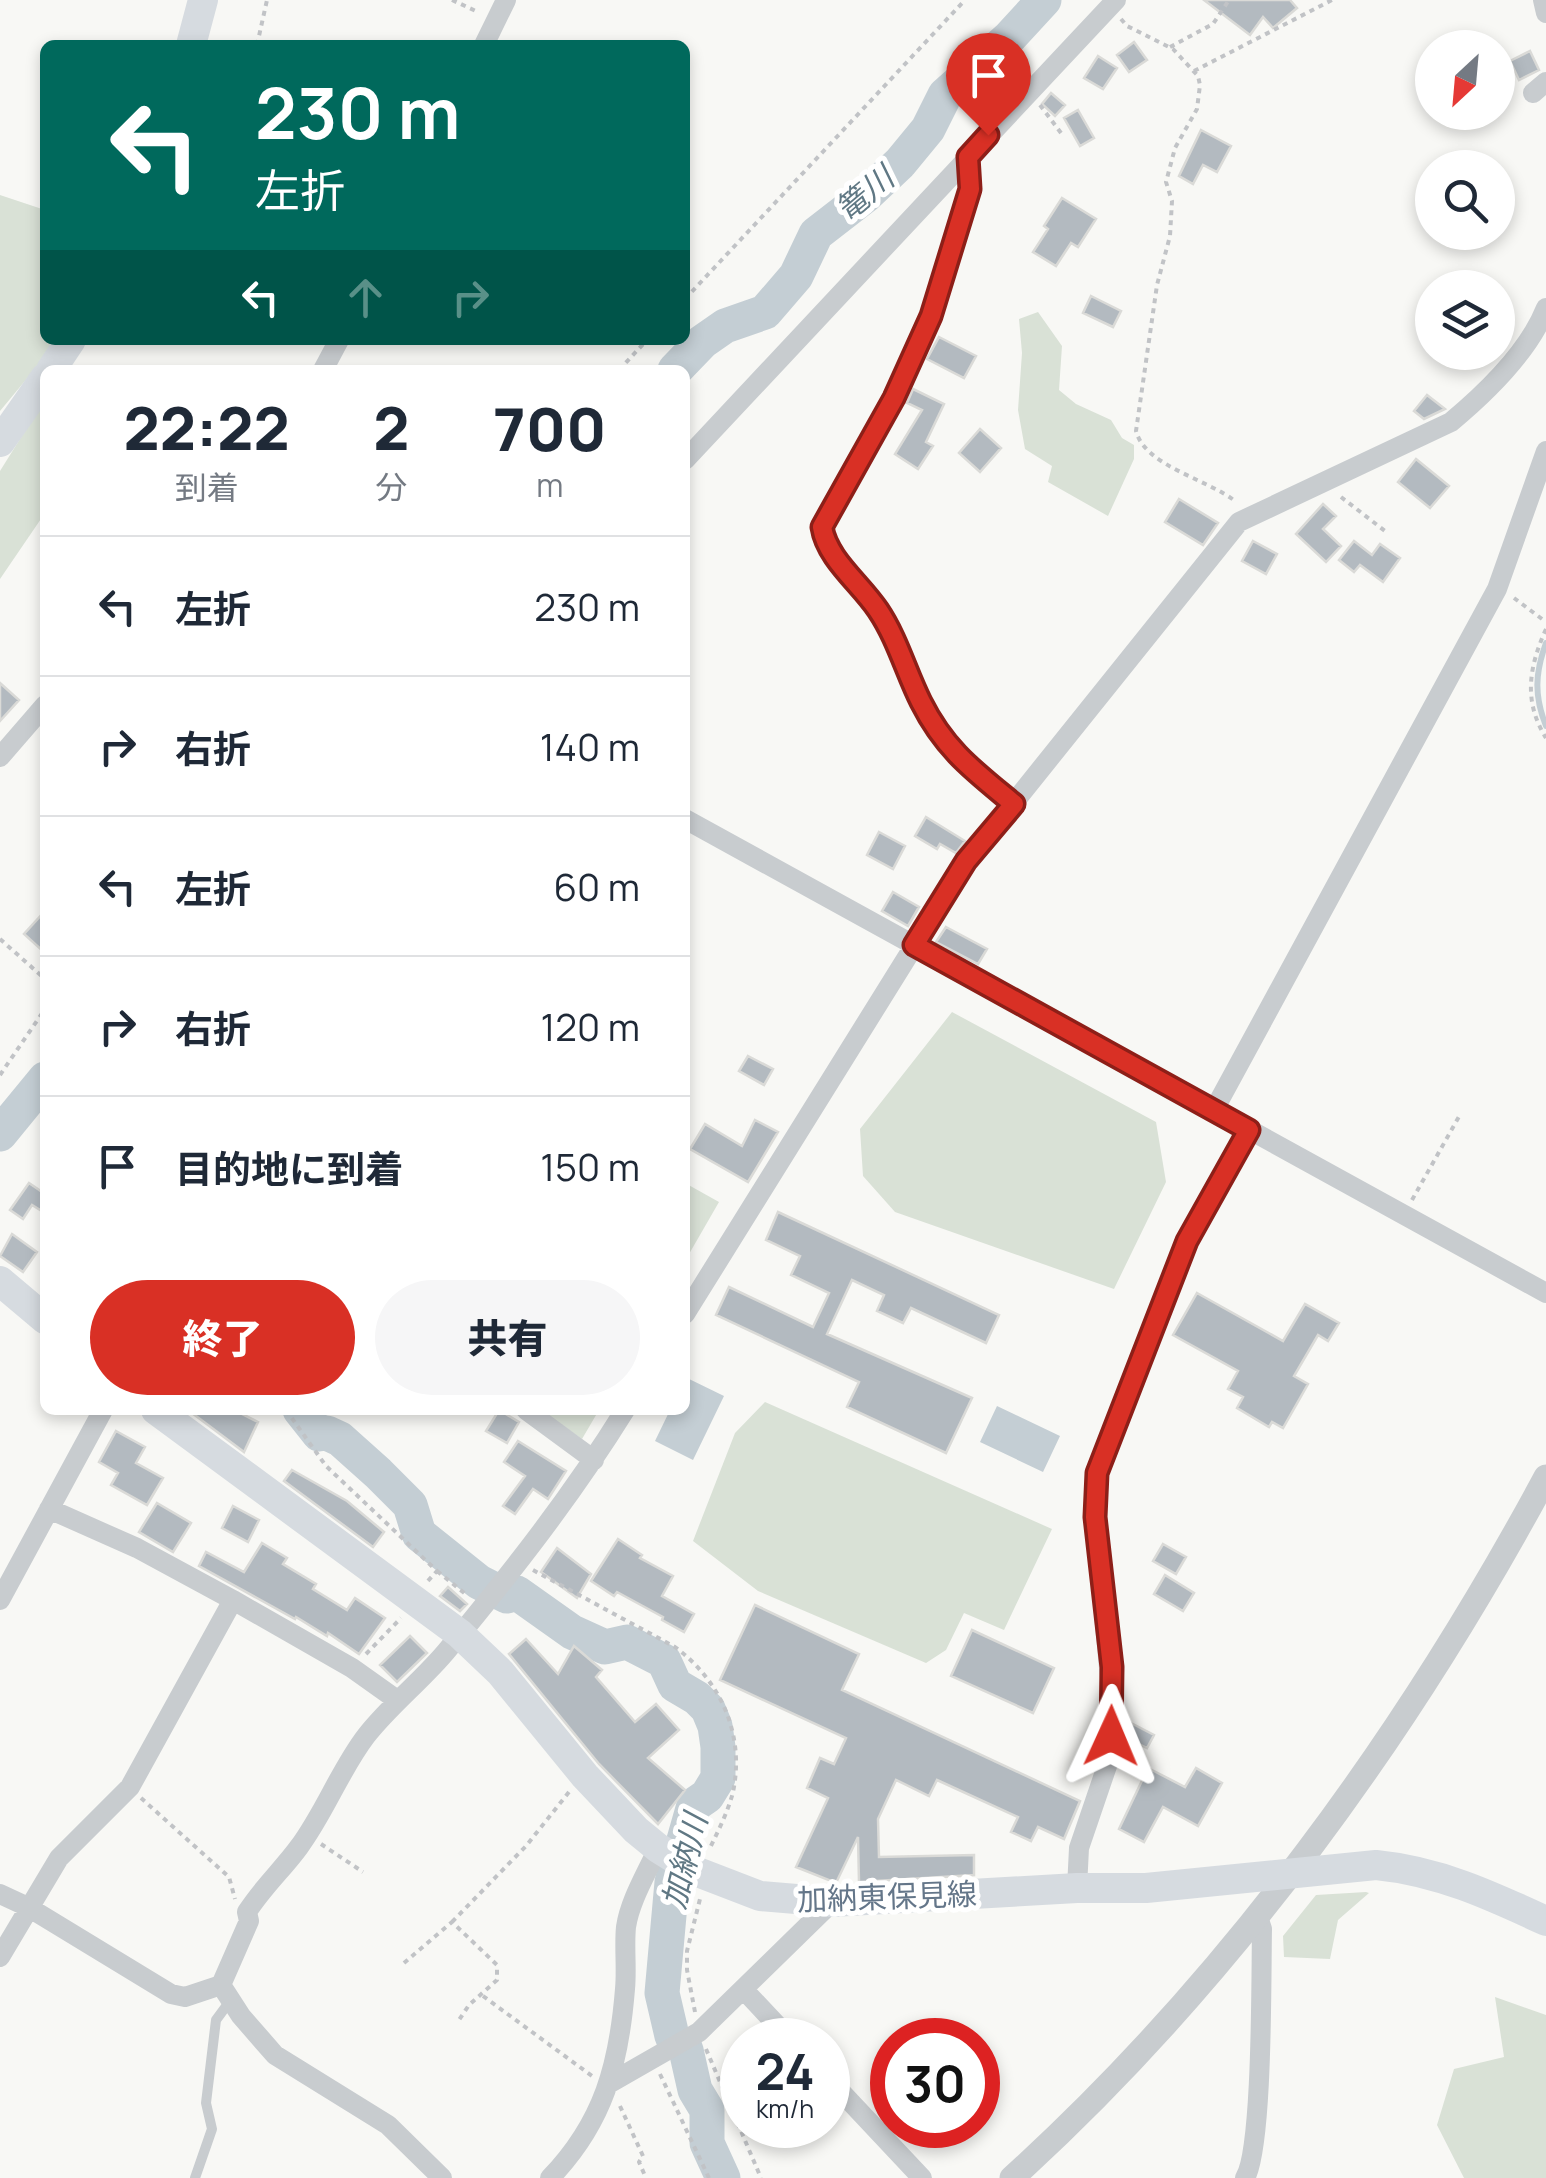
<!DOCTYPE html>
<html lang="ja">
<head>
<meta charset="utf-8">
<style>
  :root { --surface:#fff; --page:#f6f6f7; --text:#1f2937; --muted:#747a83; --line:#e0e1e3; --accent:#d93025 }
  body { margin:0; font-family:Manrope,"Noto Sans JP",sans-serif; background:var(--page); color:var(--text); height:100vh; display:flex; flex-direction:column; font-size:38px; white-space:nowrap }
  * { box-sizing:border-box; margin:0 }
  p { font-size:32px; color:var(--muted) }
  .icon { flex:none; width:55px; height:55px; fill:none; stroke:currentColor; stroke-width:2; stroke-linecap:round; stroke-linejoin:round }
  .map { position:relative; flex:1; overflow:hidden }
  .details { position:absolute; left:40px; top:365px; width:650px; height:1050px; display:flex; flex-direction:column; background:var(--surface); border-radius:15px; box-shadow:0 5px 15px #0003 }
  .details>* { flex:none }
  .guide { position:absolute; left:40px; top:40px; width:650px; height:305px; border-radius:15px; box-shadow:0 5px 15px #0003; background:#00695c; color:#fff; overflow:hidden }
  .needle { width:65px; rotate:206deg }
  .controls { position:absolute; left:1415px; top:30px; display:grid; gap:20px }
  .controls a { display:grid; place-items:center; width:100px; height:100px; border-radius:50%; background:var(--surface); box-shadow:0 5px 15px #0003; font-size:50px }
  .speed { position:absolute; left:720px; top:2018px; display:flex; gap:20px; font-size:50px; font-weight:700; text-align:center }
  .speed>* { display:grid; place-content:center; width:130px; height:130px; border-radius:50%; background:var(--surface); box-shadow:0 5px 15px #0003; line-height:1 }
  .speed small { font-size:25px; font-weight:400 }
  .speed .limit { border:15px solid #d22; background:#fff; color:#111 }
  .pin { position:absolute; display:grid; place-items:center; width:85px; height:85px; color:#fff; margin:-102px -42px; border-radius:50% 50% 50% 0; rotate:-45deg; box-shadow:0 0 10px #0007 }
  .pin .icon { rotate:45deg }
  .me { position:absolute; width:110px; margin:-55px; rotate:1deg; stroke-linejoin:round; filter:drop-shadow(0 0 8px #0008) }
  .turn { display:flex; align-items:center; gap:35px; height:210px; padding:0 50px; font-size:45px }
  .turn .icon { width:130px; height:130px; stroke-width:2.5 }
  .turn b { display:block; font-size:70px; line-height:85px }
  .lanes { display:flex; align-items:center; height:95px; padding:0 50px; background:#0003; justify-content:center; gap:50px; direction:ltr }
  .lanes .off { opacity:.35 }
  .eta { display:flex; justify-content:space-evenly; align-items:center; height:170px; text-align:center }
  .eta b { font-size:60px; font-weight:800; line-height:70px }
  .primary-button { display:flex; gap:20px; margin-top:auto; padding:20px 50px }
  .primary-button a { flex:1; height:115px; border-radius:60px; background:var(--accent); color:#fff; font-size:40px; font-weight:800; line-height:115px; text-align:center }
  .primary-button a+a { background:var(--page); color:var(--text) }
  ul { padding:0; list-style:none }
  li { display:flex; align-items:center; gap:30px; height:140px; padding:0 50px; border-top:2px solid var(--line) }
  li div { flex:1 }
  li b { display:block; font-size:38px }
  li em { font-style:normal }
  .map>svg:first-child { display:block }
</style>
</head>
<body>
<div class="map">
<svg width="1546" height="2178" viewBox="0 0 1546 2178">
  <rect width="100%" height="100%" fill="#f8f8f5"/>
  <path fill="#d9e1d6" d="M0,195L45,210V340H59L0,411Z
    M1038,312L1062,346L1059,390L1076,404L1111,420L1122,438L1134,445V459L1108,516L1048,482L1052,466L1025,449L1018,410L1022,353L1019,319Z
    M45,399V513L0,579V471Z
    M952,1012L1156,1122L1166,1182L1114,1289L895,1212L863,1176L860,1129Z
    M685,1183L719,1202L685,1261Z
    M765,1402L1052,1529L1004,1630L964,1613L946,1650L926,1663L758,1591L693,1541L735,1433Z
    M541,1410H599L582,1439Z
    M1366,1892L1369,1893L1338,1920L1330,1959L1284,1957L1283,1936L1316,1895Z
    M1495,1997L1546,2015V2178H1464L1437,2125L1454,2069L1504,2057Z"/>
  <path fill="#c4ced4" d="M685,1377L724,1396L693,1460L655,1441L670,1410H685Z
    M997,1406L1060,1436L1043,1472L980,1442Z"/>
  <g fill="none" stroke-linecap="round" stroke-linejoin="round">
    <path stroke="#c4ced4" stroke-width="6" d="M1546,643C1535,673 1534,696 1546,726"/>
    <path stroke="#c4ced4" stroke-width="35" d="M675,370L702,342L725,326L765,312L796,276L816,234L865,196L900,163L928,129L945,95L1009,38L1044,0
      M0,1134L45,1079
      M300,1410L319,1434L327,1433L340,1439L378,1473L410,1505L419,1534L479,1582L507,1596L517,1593L572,1632L605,1647L627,1642L664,1661L675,1685L697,1698L708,1709L715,1726L718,1747V1778L707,1796L694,1805L672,1882L662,1993L672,2036L686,2050L695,2090L707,2110V2143L723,2178"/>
  </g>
  <path fill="#b3bac0" stroke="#dadad7" stroke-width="2.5" d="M1204,0H1290L1297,8L1273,28L1263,17L1250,35Z
    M1134,42L1147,60L1129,72L1117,55Z
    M1530,51L1539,70L1519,80L1510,61Z
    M1098,56L1117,68L1103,89L1084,78Z
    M1051,93L1065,105L1055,116L1042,104Z
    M1078,110L1094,138L1080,146L1064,118Z
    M1201,130L1231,146L1217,172L1203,165L1193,184L1179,176Z
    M1062,198L1096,219L1078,247L1071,243L1056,266L1033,252L1048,229L1044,226Z
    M1091,296L1121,311L1113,327L1083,313Z
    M939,337L976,356L964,378L927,359Z
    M913,389L944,404L926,442L933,446L918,469L895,454L922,410L907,403Z
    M1427,395L1445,409L1424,419L1414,411Z
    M980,429L1001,448L980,472L959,453Z
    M1416,459L1449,486L1430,508L1398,482Z
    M1179,499L1218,523L1203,545L1165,522Z
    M1323,504L1336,516L1323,529L1341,546L1326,562L1296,534Z
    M1253,541L1277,554L1266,574L1242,561Z
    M1354,541L1372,555L1380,544L1400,558L1383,582L1360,565L1354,572L1339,560Z
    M0,683L19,700L0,721Z
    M926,817L965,841L956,853L940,844L937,849L915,836Z
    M879,832L905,846L893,869L867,855Z
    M893,892L919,907L908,926L882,911Z
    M45,911V953L24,934Z
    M946,927L987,949L978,964L936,942Z
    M748,1056L773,1069L764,1085L739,1071Z
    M755,1120L778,1132L748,1182L690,1149L705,1124L742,1146Z
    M29,1183L45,1194V1213L32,1205L23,1219L10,1210Z
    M778,1212L999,1315L986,1343L911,1308L903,1323L877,1311L884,1295L852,1280L827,1334L972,1398L946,1453L847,1407L859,1382L716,1315L729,1287L813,1327L829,1293L791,1275L800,1256L766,1240Z
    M12,1234L37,1252L23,1272L0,1256Z
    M1197,1293L1283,1341L1305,1304L1339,1323L1328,1341L1318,1335L1294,1376L1308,1384L1283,1428L1272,1422L1269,1427L1237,1408L1243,1397L1228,1389L1238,1371L1173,1335Z
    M188,1410H234L258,1422L244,1452Z
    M499,1410L519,1422L507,1443L486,1431Z
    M116,1431L145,1447L136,1463L163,1478L147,1505L111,1485L118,1473L99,1462Z
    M518,1441L566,1471L548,1499L533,1489L515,1514L503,1506L525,1476L504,1462Z
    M292,1470L347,1501L384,1532L373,1547L284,1481Z
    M157,1503L191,1523L173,1552L139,1532Z
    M233,1506L259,1520L248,1542L222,1528Z
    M618,1539L642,1555L640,1558L673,1576L662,1596L694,1614L684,1632L662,1620L663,1617L617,1592L614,1596L591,1581Z
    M262,1543L287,1558L283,1564L316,1584L313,1589L347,1610L355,1598L385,1618L359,1654L328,1633L327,1636L296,1617L295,1619L199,1566L206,1552L244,1572Z
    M1163,1544L1186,1557L1176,1574L1153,1561Z
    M557,1548L591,1574L577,1598L541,1572Z
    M1165,1575L1194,1593L1183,1611L1154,1594Z
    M448,1587L467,1604L460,1611L440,1596Z
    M755,1605L859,1654L842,1690L1080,1801L1064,1839L1038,1827L1031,1841L1011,1832L1018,1817L937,1780L929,1796L896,1780L878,1819L879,1857L974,1855V1875L859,1882L858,1837L836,1883L796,1867L828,1798L807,1788L820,1758L834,1764L846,1738L720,1680Z
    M972,1630L1054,1668L1033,1713L951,1676Z
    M410,1636L427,1653L397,1682L380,1665Z
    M526,1639L558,1674L574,1646L602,1670L596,1677L635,1722L656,1704L679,1730L648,1758L685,1790L658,1824L599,1764L509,1654Z
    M1131,1723L1154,1735L1147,1748L1125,1737Z
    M1148,1768L1185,1787L1196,1768L1222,1783L1198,1826L1163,1807L1144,1842L1119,1829Z"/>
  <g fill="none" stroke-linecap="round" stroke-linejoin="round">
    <path stroke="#c1c3c6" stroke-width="4" stroke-dasharray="5 5" stroke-linecap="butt" d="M452,0L478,12
      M1121,19L1127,26L1173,49L1198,76L1200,85L1197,109L1175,148L1166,182L1172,201L1170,236L1157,285L1136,431C1145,466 1207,479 1235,501
      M257,45L267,0
      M1170,47L1213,24L1229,0
      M1194,71L1332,0
      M1040,105L1064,137
      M685,299L965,0
      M619,370L647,340
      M1341,497L1385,531
      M1514,598L1546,622
      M1546,629C1529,667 1523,701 1546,738
      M0,939L45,979
      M0,1075L45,1009
      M1412,1200L1461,1113
      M286,1410L326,1466L437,1571L427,1582
      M533,1570L675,1647C721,1681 745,1735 733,1792C728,1812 718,1831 709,1850
      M437,1571L468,1596
      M366,1654L401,1618
      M141,1798L229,1877L235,1899
      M321,1844L363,1872
      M452,1922L526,1846L569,1792
      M404,1963L452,1922L497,1965V1980L469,2005L457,2023
      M483,1996L592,2076
      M695,2012L687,1970V1951L700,1899
      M706,2049L761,2178
      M660,2074L709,2178
      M620,2106L643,2156L639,2162L646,2178"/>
    <path stroke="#c8cccf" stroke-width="10" d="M195,2178L212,2129L206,2103L216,2020L230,2001"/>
    <path stroke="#c8cccf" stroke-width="20" d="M1543,0L1546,13
      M484,45L506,0
      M1533,93L1546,82
      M967,157L971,189L931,316L894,398L822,527C827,559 860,584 878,610C897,638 906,672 921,702C945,750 974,771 1014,803
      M323,370L339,340
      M685,460L1116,0
      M0,757L45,705
      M685,819L1546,1293
      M1214,1110L1497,589L1546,451
      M685,1314L967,861L1239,522L1451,422C1487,392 1529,351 1546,308
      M526,1410L594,1460
      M0,1600L103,1410
      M233,1600L352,1668L397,1700
      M1077,1888L1079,1848L1109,1760L1113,1711L1095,1517L1097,1473L1187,1241L1249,1131
      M0,1894L28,1907L171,1994L185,1997L221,1985L249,1921L247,1912C263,1887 283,1869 299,1847C325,1812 340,1770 366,1736C391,1704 424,1679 449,1648C512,1572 573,1494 625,1410
      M0,1957L59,1858L130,1787L233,1600L137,1548L49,1509
      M221,1985L241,2016L275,2055L388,2125L442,2178
      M744,1990L791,2040
      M828,2078L922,2178
      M610,2083L699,2032L832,1902
      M550,2178C604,2122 619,2064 625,1989C627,1968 624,1947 626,1927C630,1900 647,1873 658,1848
      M1245,2178C1263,2148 1261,1974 1262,1929L1257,1914"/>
    <path stroke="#c8cccf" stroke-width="25" d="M1012,2178C1229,1981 1407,1735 1546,1477"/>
    <path stroke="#d6dbe0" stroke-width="30" d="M191,45L203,0
      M51,370L71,340
      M0,442L45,378
      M0,1281L45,1319
      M156,1410L460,1634L500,1672L585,1776L636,1830L658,1848L695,1871L760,1896L832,1902L1077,1888H1146L1376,1865C1438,1871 1490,1895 1546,1921"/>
  </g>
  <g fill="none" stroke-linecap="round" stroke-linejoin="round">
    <defs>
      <path id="route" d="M988,135L968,157L970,189L931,316L894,398L822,527C827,559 860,583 878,610C897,638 906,672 921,702C945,750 974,771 1014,804L966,861L914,945L1249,1130L1187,1241L1097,1473L1095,1517L1112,1667L1111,1736"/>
    </defs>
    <use href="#route" stroke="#8d1f18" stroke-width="25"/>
    <use href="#route" stroke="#d93025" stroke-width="18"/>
  </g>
  <g text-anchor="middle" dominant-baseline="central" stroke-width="10" stroke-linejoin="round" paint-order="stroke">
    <g font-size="30" fill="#647689" stroke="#fff">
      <text transform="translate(887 1896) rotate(-2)">加納東保見線</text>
    </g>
    <g font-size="32" font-style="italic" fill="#607884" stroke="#fff">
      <text transform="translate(864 193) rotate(-40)">篭川</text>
      <text transform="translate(684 1861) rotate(-76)">加納川</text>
    </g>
  </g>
</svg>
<div class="controls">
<a><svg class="needle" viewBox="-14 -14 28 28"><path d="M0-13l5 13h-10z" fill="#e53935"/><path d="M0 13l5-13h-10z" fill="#747a83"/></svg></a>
<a><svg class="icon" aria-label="search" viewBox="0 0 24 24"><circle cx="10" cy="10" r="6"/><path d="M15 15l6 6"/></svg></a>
<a><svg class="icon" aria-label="layers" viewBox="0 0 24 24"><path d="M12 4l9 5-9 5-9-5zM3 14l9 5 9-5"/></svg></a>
</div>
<div class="speed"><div>24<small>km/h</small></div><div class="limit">30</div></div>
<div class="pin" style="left:988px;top:135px;background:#d93025"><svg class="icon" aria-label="arrive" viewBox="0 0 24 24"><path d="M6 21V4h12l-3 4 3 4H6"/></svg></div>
<svg class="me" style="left:1111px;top:1736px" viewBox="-20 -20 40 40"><path d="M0-17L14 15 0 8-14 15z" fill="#d93025" stroke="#fff" stroke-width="4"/></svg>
<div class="guide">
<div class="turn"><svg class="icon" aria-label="left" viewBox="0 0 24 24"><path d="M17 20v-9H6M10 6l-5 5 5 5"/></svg><div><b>230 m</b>左折</div></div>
<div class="lanes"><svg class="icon" aria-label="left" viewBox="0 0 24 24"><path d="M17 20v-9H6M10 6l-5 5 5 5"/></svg><svg class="icon off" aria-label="ahead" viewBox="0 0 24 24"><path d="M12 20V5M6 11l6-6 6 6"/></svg><svg class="icon off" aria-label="right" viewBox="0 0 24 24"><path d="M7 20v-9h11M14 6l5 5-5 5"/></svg></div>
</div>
<section class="details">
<div class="eta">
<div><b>22:22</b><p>到着</p></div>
<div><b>2</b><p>分</p></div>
<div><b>700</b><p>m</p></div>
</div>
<ul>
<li><svg class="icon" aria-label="left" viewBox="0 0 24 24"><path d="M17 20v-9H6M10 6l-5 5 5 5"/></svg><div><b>左折</b></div><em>230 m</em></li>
<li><svg class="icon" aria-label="right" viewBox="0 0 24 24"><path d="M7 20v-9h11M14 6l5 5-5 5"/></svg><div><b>右折</b></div><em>140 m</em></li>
<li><svg class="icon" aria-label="left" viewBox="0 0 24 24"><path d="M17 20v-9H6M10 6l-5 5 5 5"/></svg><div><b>左折</b></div><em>60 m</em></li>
<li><svg class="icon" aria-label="right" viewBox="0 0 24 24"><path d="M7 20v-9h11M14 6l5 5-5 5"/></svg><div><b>右折</b></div><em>120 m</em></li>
<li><svg class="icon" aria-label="arrive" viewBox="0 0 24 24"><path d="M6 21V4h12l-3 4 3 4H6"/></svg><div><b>目的地に到着</b></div><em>150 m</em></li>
</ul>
<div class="primary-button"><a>終了</a><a>共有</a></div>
</section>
</div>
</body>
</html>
